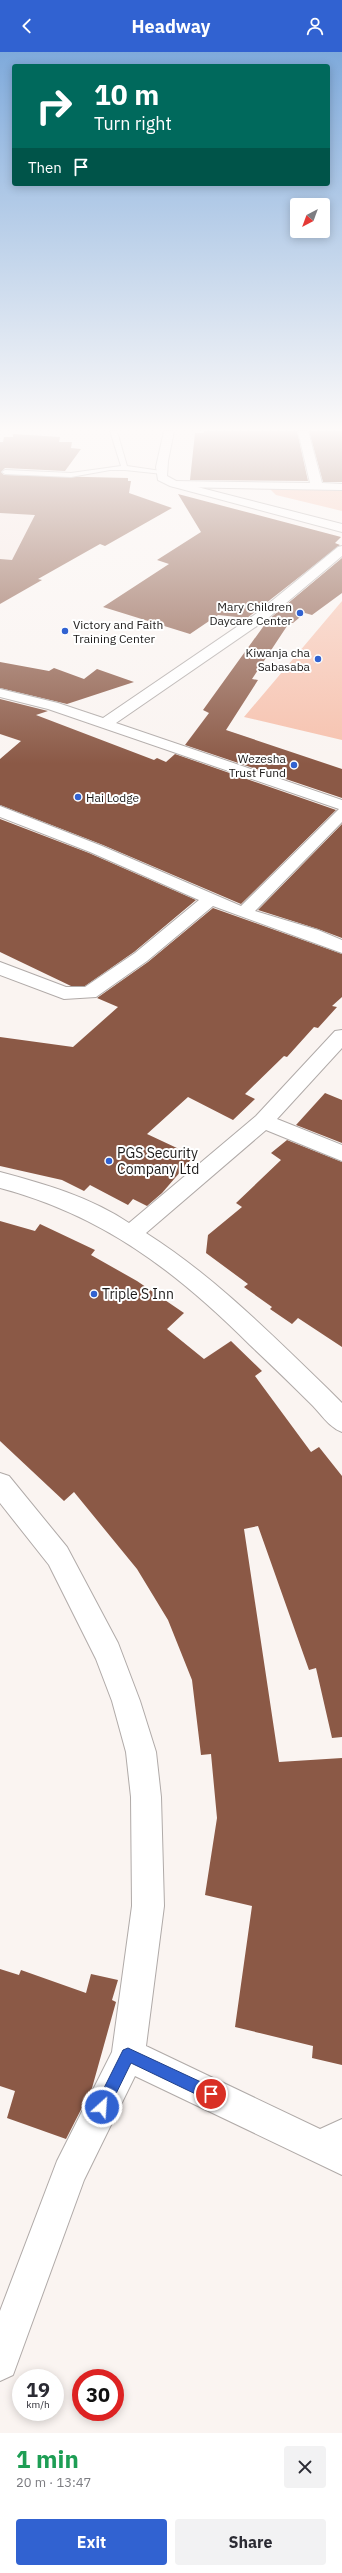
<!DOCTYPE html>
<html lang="en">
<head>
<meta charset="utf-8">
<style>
  :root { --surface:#fff; --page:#f2f2f3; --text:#2b2b33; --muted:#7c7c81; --accent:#3162d1 }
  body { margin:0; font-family:"IBM Plex Sans",sans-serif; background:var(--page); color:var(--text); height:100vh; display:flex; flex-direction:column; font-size:15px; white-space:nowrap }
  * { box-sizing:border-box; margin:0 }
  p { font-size:13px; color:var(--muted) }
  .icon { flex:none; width:22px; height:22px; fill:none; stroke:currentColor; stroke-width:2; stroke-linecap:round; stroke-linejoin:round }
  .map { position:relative; height:2381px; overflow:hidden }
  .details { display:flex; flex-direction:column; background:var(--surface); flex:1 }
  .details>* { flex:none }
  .top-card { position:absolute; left:12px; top:12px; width:318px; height:122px; border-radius:4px; box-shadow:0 2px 10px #0003; background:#00695c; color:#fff; overflow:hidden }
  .needle { width:26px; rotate:221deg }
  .fabs { position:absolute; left:290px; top:146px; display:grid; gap:8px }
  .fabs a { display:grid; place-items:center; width:40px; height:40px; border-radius:4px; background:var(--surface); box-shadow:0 2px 10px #0003; font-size:20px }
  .speed { position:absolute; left:12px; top:2317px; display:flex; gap:8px; font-size:20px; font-weight:700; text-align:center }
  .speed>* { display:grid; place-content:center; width:52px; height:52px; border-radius:50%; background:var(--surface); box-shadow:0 2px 10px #0003; line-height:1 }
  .speed small { font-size:10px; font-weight:400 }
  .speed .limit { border:6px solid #d22; background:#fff; color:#111 }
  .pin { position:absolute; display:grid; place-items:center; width:34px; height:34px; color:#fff; margin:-17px; border:2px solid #fff; border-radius:50%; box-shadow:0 1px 4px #0007 }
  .me { position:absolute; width:44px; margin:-22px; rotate:26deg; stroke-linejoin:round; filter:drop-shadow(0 0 3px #0008) }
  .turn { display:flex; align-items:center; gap:14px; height:84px; padding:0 16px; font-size:18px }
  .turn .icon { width:52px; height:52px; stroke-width:2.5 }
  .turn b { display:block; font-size:28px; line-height:34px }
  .then { display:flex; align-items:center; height:38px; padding:0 16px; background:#0003; gap:8px; font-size:15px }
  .round { display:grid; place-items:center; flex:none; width:42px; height:42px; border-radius:4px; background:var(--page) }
  .headline { display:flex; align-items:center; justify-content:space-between; height:68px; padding:0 16px }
  h1 { font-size:24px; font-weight:700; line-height:30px; color:#1e9e55 }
  .primary-button { display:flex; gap:8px; margin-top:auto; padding:8px 16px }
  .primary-button a { flex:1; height:46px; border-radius:4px; background:var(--accent); color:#fff; font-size:16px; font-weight:700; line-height:46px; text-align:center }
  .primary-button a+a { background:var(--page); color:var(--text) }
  header { display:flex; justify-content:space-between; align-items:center; height:52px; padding:0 16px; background:var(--accent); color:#fff; font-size:18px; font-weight:700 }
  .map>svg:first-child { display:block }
</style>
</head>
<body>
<header><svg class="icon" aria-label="back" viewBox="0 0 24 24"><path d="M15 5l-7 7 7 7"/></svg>Headway<svg class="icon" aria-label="person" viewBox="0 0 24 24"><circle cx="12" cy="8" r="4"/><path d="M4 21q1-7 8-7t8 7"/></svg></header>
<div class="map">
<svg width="342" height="2381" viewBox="0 0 342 2381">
  <rect width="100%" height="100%" fill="#faf4f1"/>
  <path fill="#f5e6e1" d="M0,434L95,440L0,519Z"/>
  <path fill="#f6c1ad" d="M270,437L342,438V459L276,443Z
    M342,549V688L244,665Z"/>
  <path fill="#8b5946" d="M204,379H297L308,429L190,428L195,381H204Z
    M309,379H342V430H323Z
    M13,382L60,385L59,390H72L71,396L81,397L65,419L5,416L1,420L4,423L128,426V429H131L129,441L172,456L105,494L100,492L38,527L42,528L0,552V507L12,508L35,463L0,461V390H3L4,385H13Z
    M178,442L341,485L335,491L340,493L247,566L218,563L190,582L103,555L169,512L157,508L201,480Z
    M342,506V541L312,563L305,561L293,571H289L252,627L258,628L226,678L342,717V746L185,693L209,661L203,658L268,568Z
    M0,610L49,619L54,616L84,627L97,617L134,630L67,652L0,636Z
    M0,647L48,659L36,663L154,708L157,706L166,710L175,702L336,758L241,852L103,793L0,753V707L21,689L0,682Z
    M0,767L89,801L196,848L134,900L85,934H71L0,900Z
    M342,772V886L318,877L258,858Z
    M213,856L342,902V945L332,954L337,955L318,976L314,975L287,1005L284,1004L245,1042L255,1047L233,1068L188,1045L147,1082L194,1104L162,1141L147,1154L133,1147L128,1153L90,1133L84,1139L62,1128L0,1114V985L73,995L118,955L97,946L148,910Z
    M325,1041L342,1048V1091L296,1073Z
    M287,1088L342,1110V1295L298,1266L292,1272L270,1257L272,1255L244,1235L248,1232L206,1201L208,1183L242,1155L236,1151L281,1108L271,1101Z
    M0,1169L35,1179L40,1172L95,1198L91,1203L137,1229L184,1261L167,1277L204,1307L231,1289L262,1319L255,1324L311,1400L319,1395L342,1424V1685L332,1686L316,1616L309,1618L258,1474L244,1477L279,1710L342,1706V2013L312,2006L313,1994L235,1975L252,1854L205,1843L217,1766L211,1702L201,1703L192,1628L168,1568L137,1517L74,1440L64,1449L0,1389Z
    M0,1917L19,1923L21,1918L86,1941L91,1922L118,1928L112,1948L116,1950L92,2036L66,2087L7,2066L15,2039L0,2034Z"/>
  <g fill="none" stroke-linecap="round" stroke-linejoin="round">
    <defs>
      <path id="service" d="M110,379H116L118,383L127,414L161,419L163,422L125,418H110L71,425L5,422L2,420L5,418L71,421L121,414Z"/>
      <path id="minor" d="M298,379H308L322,431L342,432V438L174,435L168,432L174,429L310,431Z
        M342,494V504L267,567L116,671L342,748V770L255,859L318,878L342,888V901L213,854L147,909L96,945L64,947L0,923V910L66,935H85L135,901L199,848L90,800L0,765V754L102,794L241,854L339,757L48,657L0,645V637L58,651L103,666L257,561L338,495Z
        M342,978V996L277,1067L342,1093V1109L266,1078L146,1181C214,1224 272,1283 329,1338L342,1351V1380C328,1375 320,1360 309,1350C290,1331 270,1312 250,1293C176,1219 102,1163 0,1136V1120C45,1132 90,1145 129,1171L256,1064L335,979Z
        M0,1421L9,1424L67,1495L118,1591L140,1649L156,1700L161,1745L164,1854L146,1994L320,2077L342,2067V2123L135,2024L84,2128L13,2323L0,2329V2259L57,2109L112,2000L132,1854L131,1745L126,1700L112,1649L96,1607L49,1513L0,1451Z"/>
      <path id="tertiary" d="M164,379H174L168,409L167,424L178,430L342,472V480L170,434L158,428L156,415Z"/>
    </defs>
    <use href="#service" stroke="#b0aaa8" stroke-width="2"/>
    <use href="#minor" stroke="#b0aaa8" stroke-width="2"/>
    <use href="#tertiary" stroke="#b0aaa8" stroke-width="2"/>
    <use href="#service" fill="#fff" fill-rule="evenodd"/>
    <use href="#minor" fill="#fff" fill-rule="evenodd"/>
    <use href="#tertiary" fill="#fff" fill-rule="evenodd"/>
  </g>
  <linearGradient id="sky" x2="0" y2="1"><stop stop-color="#7faadb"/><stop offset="0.53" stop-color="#fdfaf9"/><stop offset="1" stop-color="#fdfaf9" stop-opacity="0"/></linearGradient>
  <rect width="342" height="712" fill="url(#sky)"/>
  <path fill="#3162d1" stroke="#204088" d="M128,1996L216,2037L218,2042L216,2047L211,2049L206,2047L131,2011L107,2060L102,2062L97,2060L95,2055L97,2050L123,1998Z"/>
  <g fill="#3162d1" stroke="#fff" stroke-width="1.5">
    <circle cx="300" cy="561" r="4"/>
    <circle cx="65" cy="579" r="4"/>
    <circle cx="318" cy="607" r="4"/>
    <circle cx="294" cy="713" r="4"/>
    <circle cx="78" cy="745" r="4"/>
    <circle cx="109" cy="1109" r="4"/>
    <circle cx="94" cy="1242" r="4"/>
  </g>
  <g text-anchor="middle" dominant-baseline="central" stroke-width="4" stroke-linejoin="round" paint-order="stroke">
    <g font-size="12" fill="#1c1a19" stroke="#fff" text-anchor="end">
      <text x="292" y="554">Mary Children<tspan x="292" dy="14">Daycare Center</tspan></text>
      <text x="73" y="572" text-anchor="start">Victory and Faith<tspan x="73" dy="14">Training Center</tspan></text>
      <text x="310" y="600">Kiwanja cha<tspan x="310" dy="14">Sabasaba</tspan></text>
      <text x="286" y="706">Wezesha<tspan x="286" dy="14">Trust Fund</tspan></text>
      <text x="86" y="745" text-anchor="start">Hai Lodge</text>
    </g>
    <g font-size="14" fill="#1c1a19" stroke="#fff" text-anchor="start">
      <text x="117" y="1101">PGS Security<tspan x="117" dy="16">Company Ltd</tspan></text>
      <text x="102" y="1242">Triple S Inn</text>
    </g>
  </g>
</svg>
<div class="fabs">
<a><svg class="needle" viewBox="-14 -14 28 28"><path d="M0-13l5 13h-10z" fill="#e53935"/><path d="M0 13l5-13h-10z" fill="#7c7c81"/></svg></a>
</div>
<div class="speed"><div>19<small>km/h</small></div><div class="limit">30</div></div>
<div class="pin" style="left:211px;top:2042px;background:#d93025"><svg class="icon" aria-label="arrive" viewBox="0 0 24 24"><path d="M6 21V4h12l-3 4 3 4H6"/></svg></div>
<svg class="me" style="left:102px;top:2055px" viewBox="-20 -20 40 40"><circle r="17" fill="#3162d1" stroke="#fff" stroke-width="3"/><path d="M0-11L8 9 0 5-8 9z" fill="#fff"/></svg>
<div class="top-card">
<div class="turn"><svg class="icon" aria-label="right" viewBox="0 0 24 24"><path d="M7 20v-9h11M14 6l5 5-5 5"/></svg><div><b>10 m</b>Turn right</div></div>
<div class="then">Then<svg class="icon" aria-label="arrive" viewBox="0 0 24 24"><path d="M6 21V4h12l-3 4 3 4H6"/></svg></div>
</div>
</div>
<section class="details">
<div class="headline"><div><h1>1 min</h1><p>20 m · 13:47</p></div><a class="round"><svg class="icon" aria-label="close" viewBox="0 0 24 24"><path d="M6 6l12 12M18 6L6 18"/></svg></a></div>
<div class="primary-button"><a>Exit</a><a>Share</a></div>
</section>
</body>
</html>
